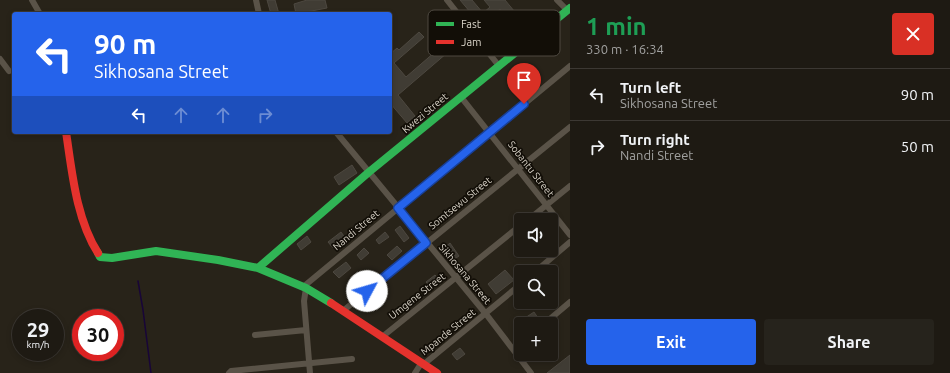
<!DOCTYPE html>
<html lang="en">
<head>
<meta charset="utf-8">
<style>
  :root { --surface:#1e1a13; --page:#26231c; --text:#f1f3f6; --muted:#a1a1a0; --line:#3c3833; --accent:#2563eb }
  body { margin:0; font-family:Ubuntu,sans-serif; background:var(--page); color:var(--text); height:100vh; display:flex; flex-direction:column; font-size:15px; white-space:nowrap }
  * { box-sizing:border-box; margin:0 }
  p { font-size:13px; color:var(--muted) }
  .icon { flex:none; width:22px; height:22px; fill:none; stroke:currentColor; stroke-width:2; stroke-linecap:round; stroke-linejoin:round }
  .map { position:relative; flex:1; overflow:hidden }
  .side { display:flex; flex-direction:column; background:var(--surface); width:380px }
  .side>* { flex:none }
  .guide { position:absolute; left:12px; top:12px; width:380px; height:122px; border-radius:4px; box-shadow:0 2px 6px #0003,0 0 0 1px var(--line); background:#2563eb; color:#fff; overflow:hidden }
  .tools { position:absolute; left:514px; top:213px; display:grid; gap:8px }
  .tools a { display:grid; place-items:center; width:44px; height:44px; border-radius:4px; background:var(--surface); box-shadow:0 2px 6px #0003,0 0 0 1px var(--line); font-size:20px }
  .speed { position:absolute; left:12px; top:309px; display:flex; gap:8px; font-size:20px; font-weight:700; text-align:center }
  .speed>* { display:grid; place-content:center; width:52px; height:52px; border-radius:50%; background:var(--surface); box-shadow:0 2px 6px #0003,0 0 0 1px var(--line); line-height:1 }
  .speed small { font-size:10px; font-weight:400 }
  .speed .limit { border:6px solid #d22; background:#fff; color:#111 }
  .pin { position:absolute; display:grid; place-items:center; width:34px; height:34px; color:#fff; margin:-41px -17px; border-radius:50% 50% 50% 0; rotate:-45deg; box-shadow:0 0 4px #0007 }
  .pin .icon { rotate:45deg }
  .me { position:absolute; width:44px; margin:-22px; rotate:51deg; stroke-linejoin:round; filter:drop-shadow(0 0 3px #0008) }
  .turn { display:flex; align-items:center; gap:14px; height:84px; padding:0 16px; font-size:18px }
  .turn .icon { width:52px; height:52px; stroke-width:2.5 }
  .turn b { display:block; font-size:28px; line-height:34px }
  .lanes { display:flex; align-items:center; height:38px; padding:0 16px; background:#0003; justify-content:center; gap:20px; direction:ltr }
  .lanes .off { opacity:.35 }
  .round { display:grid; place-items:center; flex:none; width:42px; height:42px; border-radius:4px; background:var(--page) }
  .overview { display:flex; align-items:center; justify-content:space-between; height:68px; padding:0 16px }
  h1 { font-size:24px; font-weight:700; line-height:30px; color:#1e9e55 }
  .action { display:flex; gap:8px; margin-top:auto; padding:8px 16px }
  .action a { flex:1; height:46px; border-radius:4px; background:var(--accent); color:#fff; font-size:16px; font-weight:700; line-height:46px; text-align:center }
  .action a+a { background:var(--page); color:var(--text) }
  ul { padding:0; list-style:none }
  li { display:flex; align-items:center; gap:12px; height:52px; padding:0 16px; border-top:1px solid var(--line) }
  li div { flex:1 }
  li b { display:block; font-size:15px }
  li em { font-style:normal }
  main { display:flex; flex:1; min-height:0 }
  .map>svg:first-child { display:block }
</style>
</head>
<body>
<main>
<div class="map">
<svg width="570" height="373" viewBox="0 0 570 373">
  <rect width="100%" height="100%" fill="#282319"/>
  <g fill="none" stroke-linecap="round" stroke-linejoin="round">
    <path stroke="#180538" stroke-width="1.5" d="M138,281L143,310L151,373"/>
  </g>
  <path fill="#403c34" stroke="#4d4840" d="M267,0H275L279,14H271Z
    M307,0H325L327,8L296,14L294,4Z
    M460,0H472L483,13L490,7L484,0H505L529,29L521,35L500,9L481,25Z
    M443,20L461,41L398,95L415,116L407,123L390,103V54L397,48L399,50L419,32L424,37L394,63L406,77L450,39L438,24Z
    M352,165L357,173L339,185L334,177Z
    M400,226L409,238L404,242L395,230Z
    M341,232L346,239L333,248L328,242Z
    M385,232L389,237L379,244L376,240Z
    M307,236L311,242L301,250L297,244Z
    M450,243L459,256L453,260L444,248Z
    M397,246L402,251L392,260L387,255Z
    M364,248L369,253L361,260L357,255Z
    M346,262L351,268L339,278L333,272Z
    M505,270L514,280L496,294L488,284Z
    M435,275L440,280L431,287L426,282Z
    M534,312L538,318L531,324H525L522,320Z
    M460,348L465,354L457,360L452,354Z
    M570,355V373H547Z"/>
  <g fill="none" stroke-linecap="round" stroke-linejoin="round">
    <path stroke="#5a5348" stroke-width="6" d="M32,0L40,14
      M256,0L259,14
      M447,0L499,66
      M557,0L567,10
      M0,59L9,71
      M461,97L570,235
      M336,132L486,314L531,373
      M528,220L570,186
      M535,272L570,242
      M303,287L570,66
      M306,288L304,301L310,373
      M344,310L570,127
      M544,324L570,302
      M255,335L306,330
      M382,337L521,225
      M514,350L521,344
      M424,364L521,284
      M229,373L231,371L352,359
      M415,373L422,362"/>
    <path stroke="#30b455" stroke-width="8" d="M98,253L100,257L112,258L156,251L218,260L258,268L306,288L331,303
      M258,268L369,172L570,8"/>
    <path stroke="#e5322d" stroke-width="8" d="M66,132C72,171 76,219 98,253
      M331,303L437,373"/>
  </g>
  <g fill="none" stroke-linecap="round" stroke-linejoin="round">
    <defs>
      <path id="route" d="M367,291L426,243L398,208L524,104"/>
    </defs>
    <use href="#route" stroke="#184099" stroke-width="10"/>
    <use href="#route" stroke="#2563eb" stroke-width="7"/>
  </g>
  <g text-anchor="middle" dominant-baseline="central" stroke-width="3.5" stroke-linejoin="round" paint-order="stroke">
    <g font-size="10" fill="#dad4c9" stroke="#120e07">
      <text transform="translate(425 113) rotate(-40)">Kwezi Street</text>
      <text transform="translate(531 169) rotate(52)">Sobantu Street</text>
      <text transform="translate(460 203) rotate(-39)">Somtsewu Street</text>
      <text transform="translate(356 230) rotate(-40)">Nandi Street</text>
      <text transform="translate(465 274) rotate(50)">Sikhosana Street</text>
      <text transform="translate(417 296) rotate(-38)">Umgene Street</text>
      <text transform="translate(448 332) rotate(-39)">Mpande Street</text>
    </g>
  </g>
  <rect x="428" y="10" width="132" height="46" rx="6" fill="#120e07" stroke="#4e4941" stroke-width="1"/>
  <rect x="436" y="22" width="18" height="4" fill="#30b455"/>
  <rect x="436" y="40" width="18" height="4" fill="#e5322d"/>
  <g font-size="11" fill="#dad4c9">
    <text x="461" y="28">Fast</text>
    <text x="461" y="46">Jam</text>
  </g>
</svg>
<div class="tools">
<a><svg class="icon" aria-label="sound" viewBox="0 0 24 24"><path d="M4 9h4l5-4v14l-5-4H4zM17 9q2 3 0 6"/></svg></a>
<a><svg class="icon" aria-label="search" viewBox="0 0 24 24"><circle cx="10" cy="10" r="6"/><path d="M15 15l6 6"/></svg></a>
<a>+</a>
</div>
<div class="speed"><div>29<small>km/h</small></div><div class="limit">30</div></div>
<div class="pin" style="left:524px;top:104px;background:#d93025"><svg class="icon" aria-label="arrive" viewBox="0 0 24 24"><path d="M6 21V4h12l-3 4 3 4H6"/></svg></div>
<svg class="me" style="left:367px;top:291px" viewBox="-20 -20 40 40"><circle r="19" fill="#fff"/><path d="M0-13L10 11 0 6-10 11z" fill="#2563eb"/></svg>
<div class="guide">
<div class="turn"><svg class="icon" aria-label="left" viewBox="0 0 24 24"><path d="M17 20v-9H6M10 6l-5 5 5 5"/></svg><div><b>90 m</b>Sikhosana Street</div></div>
<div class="lanes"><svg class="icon" aria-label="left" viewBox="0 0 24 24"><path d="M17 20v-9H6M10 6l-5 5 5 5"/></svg><svg class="icon off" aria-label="ahead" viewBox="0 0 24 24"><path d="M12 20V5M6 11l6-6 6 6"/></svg><svg class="icon off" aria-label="ahead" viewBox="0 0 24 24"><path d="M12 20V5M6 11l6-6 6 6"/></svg><svg class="icon off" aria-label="right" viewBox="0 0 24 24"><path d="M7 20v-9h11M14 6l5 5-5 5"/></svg></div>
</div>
</div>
<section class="side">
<div class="overview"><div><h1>1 min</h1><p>330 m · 16:34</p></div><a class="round" style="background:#d93025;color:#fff"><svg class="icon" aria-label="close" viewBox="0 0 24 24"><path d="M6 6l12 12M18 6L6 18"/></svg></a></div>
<ul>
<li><svg class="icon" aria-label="left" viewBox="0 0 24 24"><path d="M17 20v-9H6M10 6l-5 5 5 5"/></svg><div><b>Turn left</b><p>Sikhosana Street</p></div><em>90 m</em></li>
<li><svg class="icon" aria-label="right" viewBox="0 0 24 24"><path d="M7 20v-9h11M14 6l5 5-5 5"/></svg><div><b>Turn right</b><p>Nandi Street</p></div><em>50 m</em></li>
</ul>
<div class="action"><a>Exit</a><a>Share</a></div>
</section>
</main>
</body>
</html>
